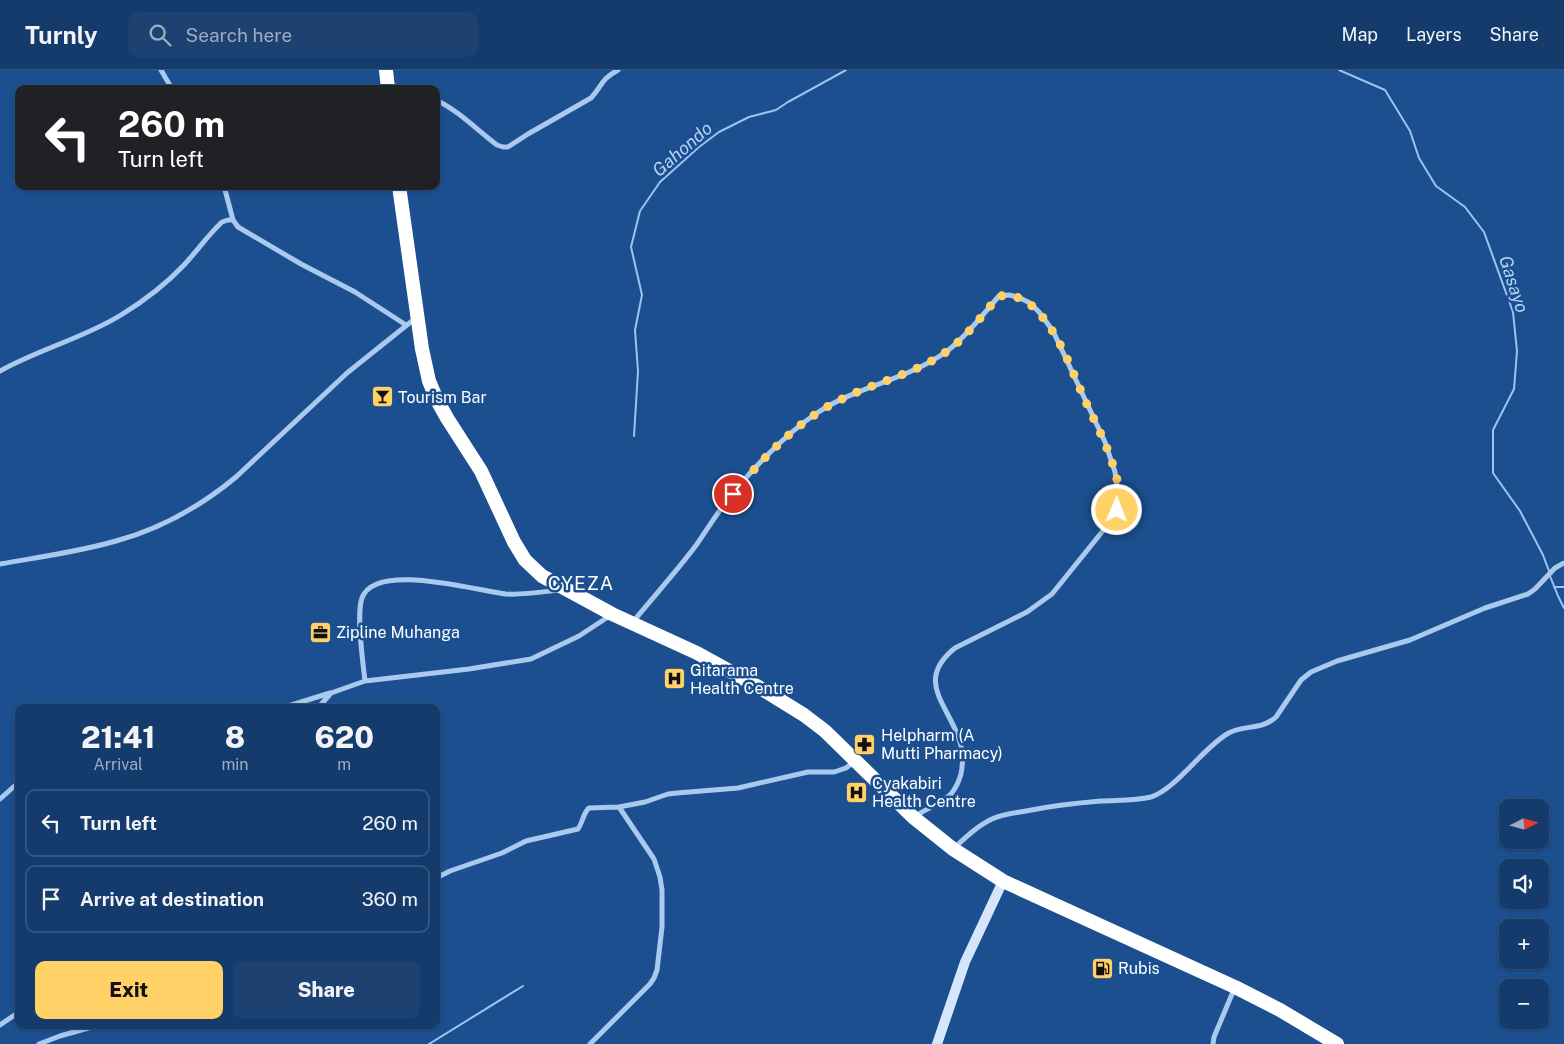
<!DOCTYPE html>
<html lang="en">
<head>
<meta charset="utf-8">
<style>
  :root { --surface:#143b6b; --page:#1d4271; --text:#f1f3f6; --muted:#9dadc1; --line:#33557e; --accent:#ffd166 }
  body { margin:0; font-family:"Public Sans",sans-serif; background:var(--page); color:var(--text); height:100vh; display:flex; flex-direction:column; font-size:19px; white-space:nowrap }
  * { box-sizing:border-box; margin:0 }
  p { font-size:16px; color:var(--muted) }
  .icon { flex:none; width:28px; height:28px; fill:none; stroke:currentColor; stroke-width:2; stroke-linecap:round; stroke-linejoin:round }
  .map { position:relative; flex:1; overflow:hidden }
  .sheet { position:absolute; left:15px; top:634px; width:425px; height:325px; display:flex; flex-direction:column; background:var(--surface); border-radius:10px; box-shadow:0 1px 4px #0004,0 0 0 1px var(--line) }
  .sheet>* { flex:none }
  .hud { position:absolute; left:15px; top:15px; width:425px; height:105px; border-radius:10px; box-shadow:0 1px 4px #0004,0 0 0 1px var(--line); background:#202124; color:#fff; overflow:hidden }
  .needle { width:32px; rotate:84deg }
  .tools { position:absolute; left:1499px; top:729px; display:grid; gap:10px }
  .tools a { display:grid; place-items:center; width:50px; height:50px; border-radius:10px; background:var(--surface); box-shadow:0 1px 4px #0004,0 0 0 1px var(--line); font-size:25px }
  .pin { position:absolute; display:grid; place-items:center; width:42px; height:42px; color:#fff; margin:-21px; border:2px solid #fff; border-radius:50%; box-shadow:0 1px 5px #0007 }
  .me { position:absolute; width:55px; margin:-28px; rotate:1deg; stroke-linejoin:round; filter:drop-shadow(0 0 4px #0008) }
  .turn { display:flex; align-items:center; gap:18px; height:105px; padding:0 20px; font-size:22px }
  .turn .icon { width:65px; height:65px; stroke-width:2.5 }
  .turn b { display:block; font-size:35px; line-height:42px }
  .eta { display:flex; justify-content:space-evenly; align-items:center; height:85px; text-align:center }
  .eta b { font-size:30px; font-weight:800; line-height:35px }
  .action { display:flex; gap:10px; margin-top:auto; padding:10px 20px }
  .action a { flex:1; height:58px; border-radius:10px; background:var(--accent); color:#111; font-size:20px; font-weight:800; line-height:58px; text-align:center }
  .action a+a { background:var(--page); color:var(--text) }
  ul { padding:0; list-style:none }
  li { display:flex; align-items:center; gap:15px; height:68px; margin:0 10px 8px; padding:0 10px; border:2px solid var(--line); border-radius:10px }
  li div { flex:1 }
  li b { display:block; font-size:19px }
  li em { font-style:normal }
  header { display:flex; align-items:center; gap:30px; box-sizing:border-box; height:70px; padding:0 25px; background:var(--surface); border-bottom:1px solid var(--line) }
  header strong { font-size:24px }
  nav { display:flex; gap:28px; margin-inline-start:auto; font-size:18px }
  .search { width:350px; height:45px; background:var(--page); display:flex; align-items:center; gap:12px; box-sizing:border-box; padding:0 18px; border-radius:10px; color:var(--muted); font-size:19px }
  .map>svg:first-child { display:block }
</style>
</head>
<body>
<header>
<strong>Turnly</strong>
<div class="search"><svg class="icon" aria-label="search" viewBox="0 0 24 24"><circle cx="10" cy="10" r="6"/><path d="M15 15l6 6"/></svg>Search here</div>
<nav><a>Map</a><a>Layers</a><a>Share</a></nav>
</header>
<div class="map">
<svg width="1564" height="974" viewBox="0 0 1564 974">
  <rect width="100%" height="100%" fill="#1b4f8f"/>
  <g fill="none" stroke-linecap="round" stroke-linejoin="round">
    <path stroke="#9cc4f0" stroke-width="2" d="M1339,0L1385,20L1410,61L1419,88L1436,116L1465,137L1484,162L1513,242L1517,281L1514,319L1493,360V403L1520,441L1543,485L1549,501
      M634,366L638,301L635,260L642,225L631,177L640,141L660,112L699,77L719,62L749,47L776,40L788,32L846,0
      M1550,506L1558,526L1564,538
      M1554,517H1564
      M429,974L523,916"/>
    <path stroke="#a9c9ee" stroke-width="5" d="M161,0L172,19
      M388,14L404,19
      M436,30C459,41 477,60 497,75L503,77H508L528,64L591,28C603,15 600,10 618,0
      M224,116L233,150L238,157L301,194L355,222L406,255
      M0,301C39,279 84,268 121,245C144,231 166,214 184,195C197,181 208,165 222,152L228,150H233
      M0,494C39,487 78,482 116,471C160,459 201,436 236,407L347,303L417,247
      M632,553C654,526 677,501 697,474C706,461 714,448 723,436C747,404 784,365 817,343C857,316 908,310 947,281C966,267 983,244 999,226L1009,225L1018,227L1030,233L1039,242L1053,261L1105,372L1115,402L1119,431L1114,447L1052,524L1027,542L955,578C919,607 941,628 955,659C962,673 964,689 961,704C959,711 956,718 951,724C941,734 926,739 915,746
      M365,611C363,593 356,544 362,528C375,491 477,521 506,524C524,525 542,522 559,520
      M282,638L330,623
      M318,638L331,623L365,611L469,599L531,589L579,566L611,545
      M0,729L19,712
      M953,779C965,768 977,756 992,749C1003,744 1015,743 1026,741C1051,736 1076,733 1101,731C1117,730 1135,731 1151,727C1176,719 1202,679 1227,664C1243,654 1261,661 1276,647L1301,610L1311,602L1337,591L1410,570L1485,538L1528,524L1535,519L1555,498L1564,493
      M436,808L450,801L502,783L526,771L578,759C583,752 583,743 589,738L619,737L645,732L668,724L677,723L738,718L808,702H834L846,698L855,691
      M0,955L19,942
      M39,974L60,966L99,955
      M590,974L650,914L654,908L657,900L662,857V820L660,807L654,789L619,737
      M1213,974L1214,967L1235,917"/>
    <path stroke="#d6e6fa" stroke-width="10" d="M937,974L965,892L1003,811"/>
    <path stroke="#fff" stroke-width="14" d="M386,0L388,19
      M399,116L422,279L429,311L437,330L447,348L481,401L514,472L525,490L542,506L612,544L697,583L762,619L804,645L825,661L913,747L953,779L1003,811L1235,917L1280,940L1337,974"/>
  </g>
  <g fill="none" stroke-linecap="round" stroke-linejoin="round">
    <path stroke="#ffd166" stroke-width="9" stroke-dasharray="0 16.2" d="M733,424C764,387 798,350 842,329C876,312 915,304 946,282C966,268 983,244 999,226C1011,225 1022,227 1031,235C1057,258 1070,296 1084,328C1095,352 1108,376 1115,402C1119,415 1120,427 1117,440"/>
  </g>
  <defs>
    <symbol id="bar-square" viewBox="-11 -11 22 22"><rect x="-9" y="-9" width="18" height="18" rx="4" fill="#ffd166" stroke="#1b4f8f"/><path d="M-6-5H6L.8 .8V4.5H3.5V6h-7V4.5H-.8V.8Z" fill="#111"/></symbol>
    <symbol id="office-square" viewBox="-11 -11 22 22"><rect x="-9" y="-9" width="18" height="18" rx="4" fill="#ffd166" stroke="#1b4f8f"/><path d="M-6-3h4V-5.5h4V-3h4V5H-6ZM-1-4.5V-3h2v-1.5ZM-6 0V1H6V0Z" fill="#111"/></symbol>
    <symbol id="hospital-square" viewBox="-11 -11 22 22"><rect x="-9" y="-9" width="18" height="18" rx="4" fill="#ffd166" stroke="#1b4f8f"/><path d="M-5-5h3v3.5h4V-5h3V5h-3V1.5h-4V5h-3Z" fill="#111"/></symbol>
    <symbol id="pharmacy-square" viewBox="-11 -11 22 22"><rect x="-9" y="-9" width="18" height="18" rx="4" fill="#ffd166" stroke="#1b4f8f"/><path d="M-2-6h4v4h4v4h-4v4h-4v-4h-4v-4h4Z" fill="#111"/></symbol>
    <symbol id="fuel-square" viewBox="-11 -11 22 22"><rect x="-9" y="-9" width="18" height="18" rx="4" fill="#ffd166" stroke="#1b4f8f"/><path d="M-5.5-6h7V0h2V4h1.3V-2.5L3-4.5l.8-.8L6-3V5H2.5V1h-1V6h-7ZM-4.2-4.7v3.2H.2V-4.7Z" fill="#111"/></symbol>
  </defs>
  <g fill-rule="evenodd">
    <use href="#bar-square" x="370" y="314" width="25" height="25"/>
    <use href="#office-square" x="308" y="550" width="25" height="25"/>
    <use href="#hospital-square" x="662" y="596" width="25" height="25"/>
    <use href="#pharmacy-square" x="852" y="662" width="25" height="25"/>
    <use href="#hospital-square" x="844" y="710" width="25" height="25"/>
    <use href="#fuel-square" x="1090" y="886" width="25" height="25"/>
  </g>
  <g text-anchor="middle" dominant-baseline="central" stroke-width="5" stroke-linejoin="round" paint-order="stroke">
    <g font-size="16" fill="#fff" stroke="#1b4f8f" text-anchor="start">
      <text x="398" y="327">Tourism Bar</text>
      <text x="336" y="562">Zipline Muhanga</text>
      <text x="690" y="600">Gitarama<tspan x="690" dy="18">Health Centre</tspan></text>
      <text x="881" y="665">Helpharm (A<tspan x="881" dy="18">Mutti Pharmacy)</tspan></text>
      <text x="872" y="713">Cyakabiri<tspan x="872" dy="18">Health Centre</tspan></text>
      <text x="1118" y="898">Rubis</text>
    </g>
    <g font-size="18" font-style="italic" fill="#b5d3f5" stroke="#1b4f8f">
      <text transform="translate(682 79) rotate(-41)">Gahondo</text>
      <text transform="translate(1514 214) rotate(72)">Gasayo</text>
    </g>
    <g font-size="19" letter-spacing="1" fill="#fff" stroke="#1b4f8f">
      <text x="581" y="513">CYEZA</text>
    </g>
  </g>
</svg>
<div class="tools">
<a><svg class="needle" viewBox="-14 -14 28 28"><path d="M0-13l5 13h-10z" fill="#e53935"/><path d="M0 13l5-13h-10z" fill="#9dadc1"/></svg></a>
<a><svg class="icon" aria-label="sound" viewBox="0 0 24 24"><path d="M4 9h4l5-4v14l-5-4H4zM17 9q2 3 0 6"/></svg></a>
<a>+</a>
<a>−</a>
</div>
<div class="pin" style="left:733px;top:424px;background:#d93025"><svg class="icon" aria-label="arrive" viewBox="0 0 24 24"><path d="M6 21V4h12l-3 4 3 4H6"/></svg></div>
<svg class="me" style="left:1117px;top:440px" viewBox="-20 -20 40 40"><circle r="17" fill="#ffd166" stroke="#fff" stroke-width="3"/><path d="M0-11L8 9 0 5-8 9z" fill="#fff"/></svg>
<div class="hud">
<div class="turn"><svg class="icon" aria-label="left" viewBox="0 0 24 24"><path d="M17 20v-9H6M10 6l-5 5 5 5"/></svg><div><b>260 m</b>Turn left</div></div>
</div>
<section class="sheet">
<div class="eta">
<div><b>21:41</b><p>Arrival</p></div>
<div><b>8</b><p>min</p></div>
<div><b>620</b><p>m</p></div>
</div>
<ul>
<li><svg class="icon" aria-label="left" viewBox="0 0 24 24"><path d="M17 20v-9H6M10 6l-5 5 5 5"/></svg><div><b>Turn left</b></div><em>260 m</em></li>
<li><svg class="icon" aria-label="arrive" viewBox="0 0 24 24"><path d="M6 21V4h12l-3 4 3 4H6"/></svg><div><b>Arrive at destination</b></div><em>360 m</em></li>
</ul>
<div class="action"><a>Exit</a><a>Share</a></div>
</section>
</div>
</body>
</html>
